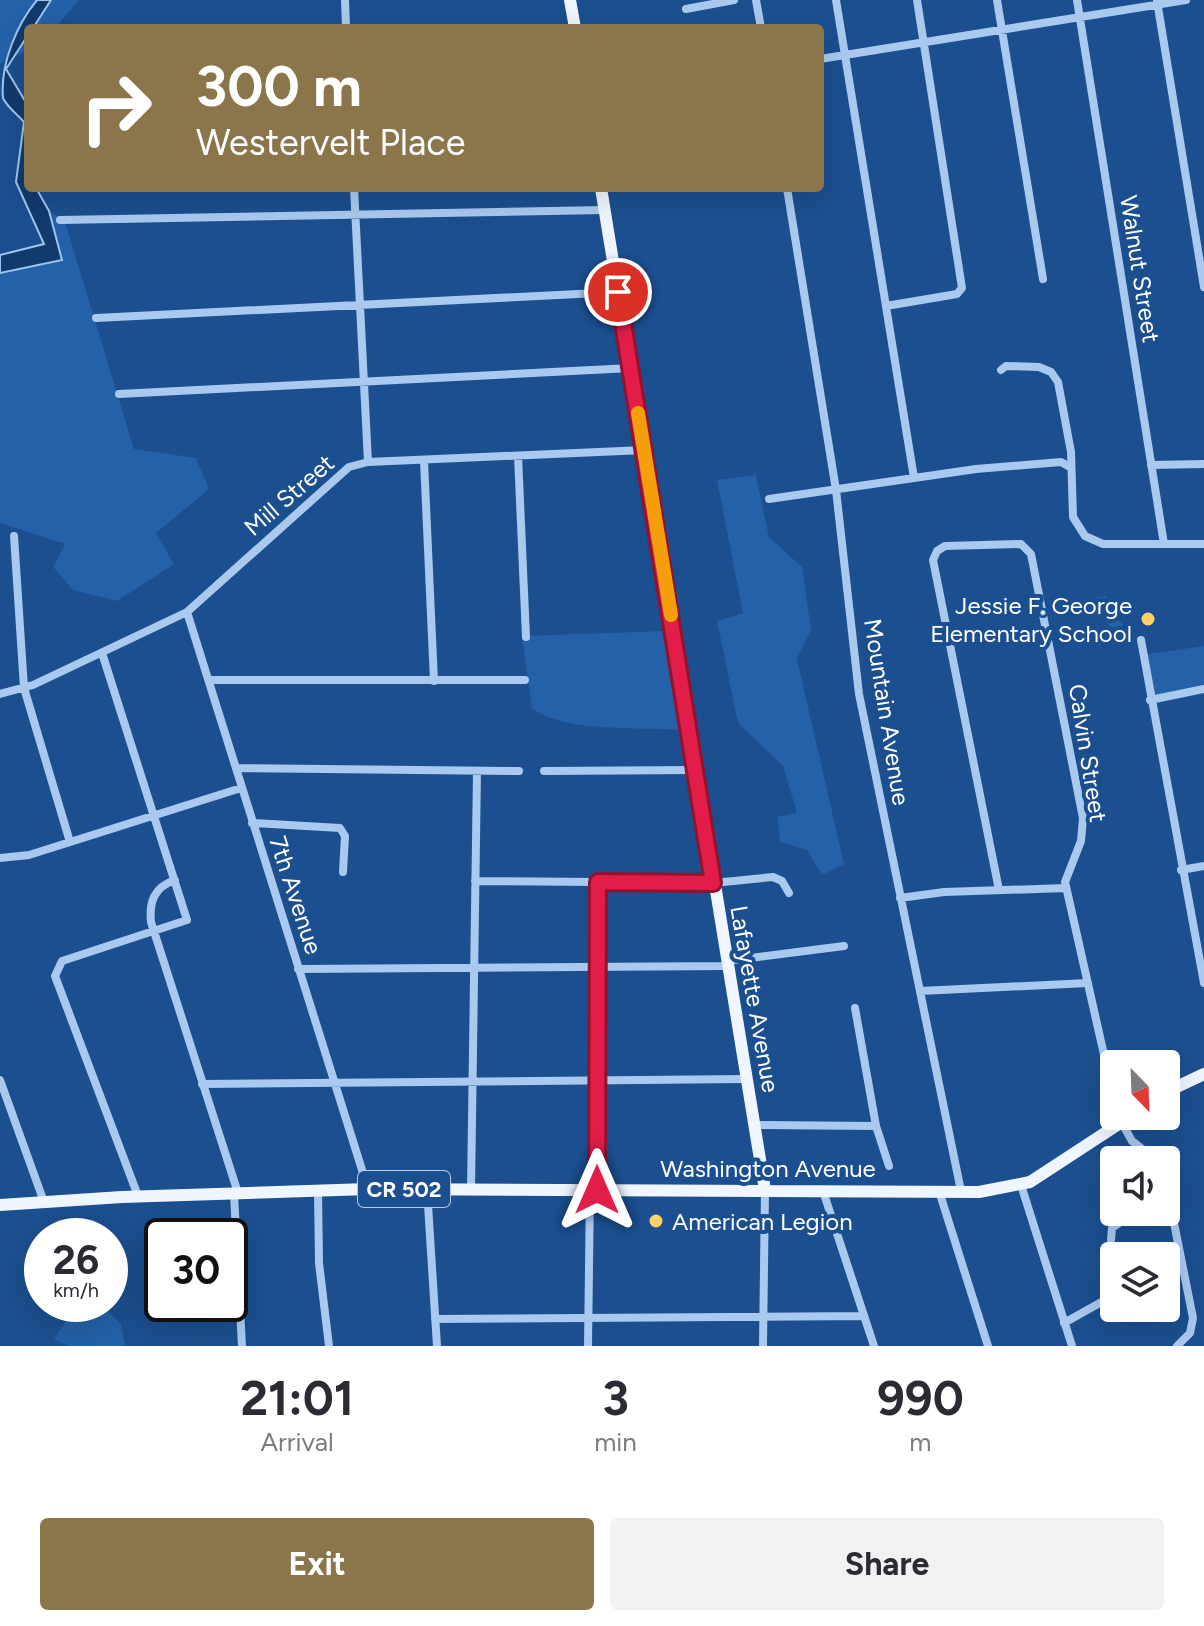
<!DOCTYPE html>
<html lang="en">
<head>
<meta charset="utf-8">
<style>
  :root { --surface:#fff; --page:#f2f2f3; --text:#2b2b33; --muted:#7c7c81; --accent:#8a764a }
  body { margin:0; font-family:Figtree,sans-serif; background:var(--page); color:var(--text); height:100vh; display:flex; flex-direction:column; font-size:30px; white-space:nowrap }
  * { box-sizing:border-box; margin:0 }
  p { font-size:26px; color:var(--muted) }
  .icon { flex:none; width:44px; height:44px; fill:none; stroke:currentColor; stroke-width:2; stroke-linecap:round; stroke-linejoin:round }
  .map { position:relative; height:1346px; overflow:hidden }
  .drawer { display:flex; flex-direction:column; background:var(--surface); flex:1 }
  .drawer>* { flex:none }
  .banner { position:absolute; left:24px; top:24px; width:800px; height:168px; border-radius:8px; box-shadow:0 8px 32px #0002; background:#8a764a; color:#fff; overflow:hidden }
  .needle { width:52px; rotate:157deg }
  .buttons { position:absolute; left:1100px; top:1050px; display:grid; gap:16px }
  .buttons a { display:grid; place-items:center; width:80px; height:80px; border-radius:8px; background:var(--surface); box-shadow:0 8px 32px #0002; font-size:40px }
  .speed { position:absolute; left:24px; top:1218px; display:flex; gap:16px; font-size:40px; font-weight:700; text-align:center }
  .speed>* { display:grid; place-content:center; width:104px; height:104px; border-radius:50%; background:var(--surface); box-shadow:0 8px 32px #0002; line-height:1 }
  .speed small { font-size:20px; font-weight:400 }
  .speed .limit { border:4px solid #111; border-radius:12px; background:#fff; color:#111 }
  .pin { position:absolute; display:grid; place-items:center; width:68px; height:68px; color:#fff; margin:-34px; border:4px solid #fff; border-radius:50%; box-shadow:0 2px 8px #0007 }
  .me { position:absolute; width:88px; margin:-44px; rotate:0deg; stroke-linejoin:round; filter:drop-shadow(0 0 6px #0008) }
  .turn { display:flex; align-items:center; gap:28px; height:168px; padding:0 40px; font-size:36px }
  .turn .icon { width:104px; height:104px; stroke-width:2.5 }
  .turn b { display:block; font-size:56px; line-height:68px }
  .eta { display:flex; justify-content:space-evenly; align-items:center; height:136px; text-align:center }
  .eta b { font-size:48px; font-weight:700; line-height:56px }
  .primary-button { display:flex; gap:16px; margin-top:auto; padding:16px 40px }
  .primary-button a { flex:1; height:92px; border-radius:8px; background:var(--accent); color:#fff; font-size:32px; font-weight:700; line-height:92px; text-align:center }
  .primary-button a+a { background:var(--page); color:var(--text) }
  .map>svg:first-child { display:block }
</style>
</head>
<body>
<div class="map">
<svg width="1204" height="1346" viewBox="0 0 1204 1346">
  <rect width="100%" height="100%" fill="#1b4f8f"/>
  <path fill="#2461a8" d="M0,0H79L55,28H28V50L0,64Z
    M49,211L65,222L134,449L196,458L209,489L156,533L174,564L117,601L73,590L53,567L65,544L0,523V273L61,260Z
    M756,475L769,537L802,567L811,630L797,659L844,864L822,875L807,850L780,842L777,817L797,813L783,766L738,723L717,621L743,613L717,480Z
    M1106,596L1109,613L1123,624L1120,629C1105,629 1097,611 1095,598Z
    M665,631L681,730C640,727 564,733 532,708L522,636Z
    M1204,646V687L1152,698L1141,655Z
    M48,1304L90,1313L101,1304L121,1324L125,1346H68L54,1339L65,1323Z"/>
  <path fill="#123a6d" stroke="#9cc4f0" stroke-width="2" d="M37,0H51L33,28H28V35L6,69L28,106V188H36L49,211L62,260L0,273V255L44,244L16,182L24,122C18,115 7,107 3,98C0,64 17,24 37,0Z"/>
  <g fill="none" stroke-linecap="round" stroke-linejoin="round">
    <path stroke="#a9c9ee" stroke-width="8" d="M345,0L346,28
      M756,0L761,28
      M836,0L914,478
      M997,0L1043,279
      M1077,0L1164,544
      M1157,1L1204,287
      M686,9L734,0
      M820,59L1186,0
      M354,188L368,462
      M787,188L836,490L859,694L961,1191
      M60,220L605,210
      M886,306L957,294L962,288L917,0
      M96,318L618,292
      M1001,370L1006,366L1039,367L1051,372L1058,382L1071,452L1073,517L1085,536L1103,544H1204
      M119,394L631,368
      M518,456L526,637
      M424,461L434,681
      M1151,465L1204,464
      M769,499L976,469L1061,462L1070,467
      M14,536L24,688L70,842
      M187,612L368,1189
      M1141,640L1204,983
      M102,653L187,920L62,961L55,976L138,1196
      M209,680H525
      M0,694L33,685L187,612L349,467L368,462L644,450
      M1150,700L1204,689
      M236,768L519,771
      M544,771L695,770
      M252,823L340,828L345,836L343,872
      M0,858L29,855L241,788
      M1181,870L1204,866
      M175,880C154,887 149,902 151,922L238,1193
      M475,881L713,883L773,877L782,881L789,893
      M999,890L933,560L937,551L945,546L1021,544L1031,554L1083,818L1081,841L1065,882L1114,1099
      M900,898L944,892L1066,888
      M726,961L844,946
      M298,969L727,966
      M920,991L1088,983
      M855,1008L876,1126L889,1166
      M0,1080L44,1202
      M202,1084L746,1079
      M1118,1116L1132,1141L1156,1160
      M754,1125L876,1126
      M1166,1183L1193,1318L1190,1333L1177,1346
      M1021,1185L1072,1346
      M427,1189L437,1346
      M471,1190L477,771
      M597,1190L598,882
      M318,1191L319,1263L329,1346
      M823,1191L874,1346
      M939,1191L988,1346
      M234,1194L242,1346
      M1111,1240L1112,1228L1135,1212
      M1166,1265L1181,1260
      M435,1319L864,1316
      M1064,1323L1114,1295
      M588,1346L590,1190
      M763,1346L765,1190"/>
    <path stroke="#f0f6ff" stroke-width="12" d="M570,0L575,28
      M601,188L765,1190
      M1166,1092L1204,1074
      M0,1205L122,1197L368,1189L979,1192L1030,1182L1131,1116"/>
  </g>
  <g fill="none" stroke-linecap="round" stroke-linejoin="round">
    <defs>
      <path id="route" d="M597,1190L598,882L713,883L618,292"/>
    </defs>
    <use href="#route" stroke="#92132f" stroke-width="20"/>
    <use href="#route" stroke="#e11d48" stroke-width="14"/>
    <path stroke="#f59e0b" stroke-width="14" d="M638,413L671,615"/>
  </g>
  <g fill="#ffd166" stroke="#1b4f8f" stroke-width="3">
    <circle cx="1148" cy="619" r="8"/>
    <circle cx="656" cy="1221" r="8"/>
  </g>
  <g text-anchor="middle" dominant-baseline="central" stroke-width="8" stroke-linejoin="round" paint-order="stroke">
    <rect fill="#1b4f8f" stroke="#bbcadd" stroke-width="2" x="358" y="1171" width="92" height="36" rx="6"/>
    <g font-size="22" font-weight="bold" fill="#fff">
      <text x="404" y="1189">CR 502</text>
    </g>
    <g font-size="24" fill="#fff" stroke="#1b4f8f">
      <text transform="translate(1140 269) rotate(81)">Walnut Street</text>
      <text transform="translate(289 495) rotate(-41)">Mill Street</text>
      <text transform="translate(887 712) rotate(81)">Mountain Avenue</text>
      <text transform="translate(1088 753) rotate(81)">Calvin Street</text>
      <text transform="translate(296 895) rotate(72)">7th Avenue</text>
      <text transform="translate(755 999) rotate(80)">Lafayette Avenue</text>
      <text x="768" y="1168">Washington Avenue</text>
    </g>
    <g font-size="24" fill="#fff" stroke="#1b4f8f" text-anchor="end">
      <text x="1132" y="605">Jessie F. George<tspan x="1132" dy="28">Elementary School</tspan></text>
      <text x="672" y="1221" text-anchor="start">American Legion</text>
    </g>
  </g>
</svg>
<div class="buttons">
<a><svg class="needle" viewBox="-14 -14 28 28"><path d="M0-13l5 13h-10z" fill="#e53935"/><path d="M0 13l5-13h-10z" fill="#7c7c81"/></svg></a>
<a><svg class="icon" aria-label="sound" viewBox="0 0 24 24"><path d="M4 9h4l5-4v14l-5-4H4zM17 9q2 3 0 6"/></svg></a>
<a><svg class="icon" aria-label="layers" viewBox="0 0 24 24"><path d="M12 4l9 5-9 5-9-5zM3 14l9 5 9-5"/></svg></a>
</div>
<div class="speed"><div>26<small>km/h</small></div><div class="limit">30</div></div>
<div class="pin" style="left:618px;top:292px;background:#d93025"><svg class="icon" aria-label="arrive" viewBox="0 0 24 24"><path d="M6 21V4h12l-3 4 3 4H6"/></svg></div>
<svg class="me" style="left:597px;top:1190px" viewBox="-20 -20 40 40"><path d="M0-17L14 15 0 8-14 15z" fill="#e11d48" stroke="#fff" stroke-width="4"/></svg>
<div class="banner">
<div class="turn"><svg class="icon" aria-label="right" viewBox="0 0 24 24"><path d="M7 20v-9h11M14 6l5 5-5 5"/></svg><div><b>300 m</b>Westervelt Place</div></div>
</div>
</div>
<section class="drawer">
<div class="eta">
<div><b>21:01</b><p>Arrival</p></div>
<div><b>3</b><p>min</p></div>
<div><b>990</b><p>m</p></div>
</div>
<div class="primary-button"><a>Exit</a><a>Share</a></div>
</section>
</body>
</html>
